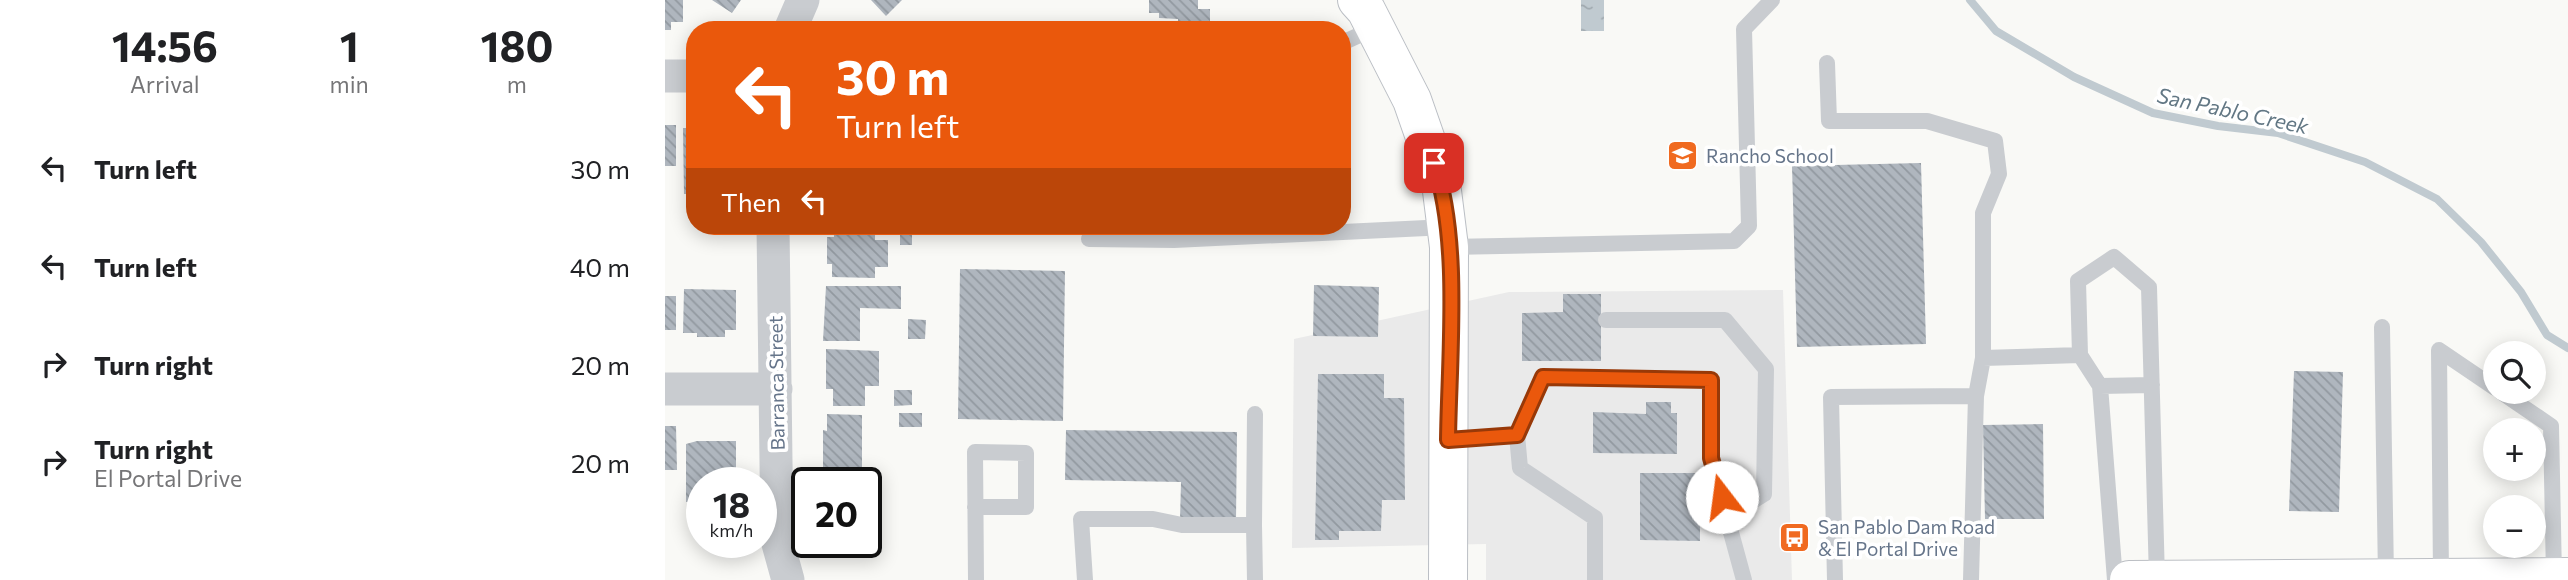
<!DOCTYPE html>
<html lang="en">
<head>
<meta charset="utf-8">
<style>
  :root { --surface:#fff; --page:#f2f2f2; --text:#202124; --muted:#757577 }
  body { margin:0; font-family:Commissioner,sans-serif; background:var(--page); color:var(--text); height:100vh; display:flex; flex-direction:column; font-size:26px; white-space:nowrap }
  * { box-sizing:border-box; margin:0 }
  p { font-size:23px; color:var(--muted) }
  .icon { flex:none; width:38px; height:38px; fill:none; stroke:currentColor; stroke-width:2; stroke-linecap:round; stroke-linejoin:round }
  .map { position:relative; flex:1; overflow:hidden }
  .sheet { display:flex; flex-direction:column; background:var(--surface); width:665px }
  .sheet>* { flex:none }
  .top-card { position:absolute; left:21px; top:21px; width:665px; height:214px; border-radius:28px; box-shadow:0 4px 18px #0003; background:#ea580c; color:#fff; overflow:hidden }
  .controls { position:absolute; left:1818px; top:341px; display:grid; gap:14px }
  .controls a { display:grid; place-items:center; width:63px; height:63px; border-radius:50%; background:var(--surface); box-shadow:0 4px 18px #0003; font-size:35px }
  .speed { position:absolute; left:21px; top:467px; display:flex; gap:14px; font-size:35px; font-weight:700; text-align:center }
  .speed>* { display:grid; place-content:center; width:91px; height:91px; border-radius:50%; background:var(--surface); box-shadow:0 4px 18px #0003; line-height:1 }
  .speed small { font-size:18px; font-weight:400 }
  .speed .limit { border:4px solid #111; border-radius:10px; background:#fff; color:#111 }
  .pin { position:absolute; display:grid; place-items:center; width:60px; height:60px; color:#fff; margin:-30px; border-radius:14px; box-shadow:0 4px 10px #0006 }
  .me { position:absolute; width:77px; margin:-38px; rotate:345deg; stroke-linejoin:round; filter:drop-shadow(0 0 5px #0008) }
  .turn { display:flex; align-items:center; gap:24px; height:147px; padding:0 35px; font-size:32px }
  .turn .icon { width:91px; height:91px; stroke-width:2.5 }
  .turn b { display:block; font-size:49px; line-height:60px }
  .then { display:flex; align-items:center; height:66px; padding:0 35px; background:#0003; gap:14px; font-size:26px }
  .eta { display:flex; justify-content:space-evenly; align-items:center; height:119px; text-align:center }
  .eta b { font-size:42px; font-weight:700; line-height:49px }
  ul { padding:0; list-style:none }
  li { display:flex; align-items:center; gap:21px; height:98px; padding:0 35px }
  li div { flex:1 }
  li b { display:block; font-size:26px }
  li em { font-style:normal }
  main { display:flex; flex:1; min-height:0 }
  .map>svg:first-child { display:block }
</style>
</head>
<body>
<main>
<section class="sheet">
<div class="eta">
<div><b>14:56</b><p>Arrival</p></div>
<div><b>1</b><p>min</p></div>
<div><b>180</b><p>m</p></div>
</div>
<ul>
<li><svg class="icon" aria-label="left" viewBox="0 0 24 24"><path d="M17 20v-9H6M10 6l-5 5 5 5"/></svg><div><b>Turn left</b></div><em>30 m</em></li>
<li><svg class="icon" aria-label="left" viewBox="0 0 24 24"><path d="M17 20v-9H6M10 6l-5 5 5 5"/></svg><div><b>Turn left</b></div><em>40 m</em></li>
<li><svg class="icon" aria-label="right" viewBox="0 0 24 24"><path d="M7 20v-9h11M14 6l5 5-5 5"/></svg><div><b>Turn right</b></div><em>20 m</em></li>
<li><svg class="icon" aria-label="right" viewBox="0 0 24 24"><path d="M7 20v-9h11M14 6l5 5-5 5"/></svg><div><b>Turn right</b><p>El Portal Drive</p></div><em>20 m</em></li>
</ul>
</section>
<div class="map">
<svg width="1903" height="580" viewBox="0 0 1903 580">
  <defs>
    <pattern id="water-ripples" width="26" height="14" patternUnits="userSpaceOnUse" patternTransform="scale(1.75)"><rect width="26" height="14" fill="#c0cad0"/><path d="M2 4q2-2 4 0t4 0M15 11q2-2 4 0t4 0" fill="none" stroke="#a0a9af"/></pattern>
    <pattern id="building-back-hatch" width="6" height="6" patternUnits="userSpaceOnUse" patternTransform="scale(1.75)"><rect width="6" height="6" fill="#afb6be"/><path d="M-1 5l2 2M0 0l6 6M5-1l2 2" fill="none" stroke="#9299a0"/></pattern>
  </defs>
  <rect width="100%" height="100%" fill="#f9f9f6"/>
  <path fill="#eaeaea" d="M1118,290L1127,580H821V544L627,548L629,339L844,292Z"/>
  <path fill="url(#water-ripples)" d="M916,0H939V31H916Z"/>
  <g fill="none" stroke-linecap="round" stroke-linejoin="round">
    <path stroke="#c0cad0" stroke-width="8" d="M1305,0L1331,31L1409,77L1488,113L1553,126L1613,133L1700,162L1772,199L1816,242L1856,292L1882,335L1903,348"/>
  </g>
  <path fill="url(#building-back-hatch)" d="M0,0H18V22H6V30H0Z
    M47,0H76L67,13Z
    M206,0H237L221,16Z
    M484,0H533V9H545V30H513V19L494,18V13H484Z
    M0,125H11V166H0Z
    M18,128H30V194H19Z
    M1256,163L1261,344L1132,347L1127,166Z
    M169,226L210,227V240H223V267H210V278L167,277V264H162V237H169Z
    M430,226H498L497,237L484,238V231L430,230Z
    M235,231H247V245H235Z
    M295,269L400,271L398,421L293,419Z
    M649,285L714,287L713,337L648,336Z
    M161,286H236V309L195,308V341H158Z
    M19,289L71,290V330H60V337H32V333H18Z
    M898,294H936V361H857V313L898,312Z
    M0,296H11V330H0Z
    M243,319L261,320L260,339H243Z
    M161,349L214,351V386H200V406H168V389H161Z
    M1629,371L1678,372L1674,512L1624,511Z
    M653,374H719V398H739L740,500H717L716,531H674V540H650Z
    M229,390H247V405L229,406Z
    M981,402H1006V413H1012V454L928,453V412L981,414Z
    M234,413H257V427H234Z
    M162,414L197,415V471H158V430L162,431Z
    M1378,424L1379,519H1320L1318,425Z
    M0,426H11L12,470H0Z
    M401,430L572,432L571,521L515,520L516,482L400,480Z
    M32,441H71V483H37V502H21V444Z
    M975,473H1035V541L975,540Z
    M167,477L212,478V531H201V483H167Z"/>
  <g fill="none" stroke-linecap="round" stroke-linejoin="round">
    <defs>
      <path id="secondary" d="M692,0L701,10L747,100L776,183L784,247L783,580"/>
      <path id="primary" d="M1464,580L1903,577"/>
    </defs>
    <use href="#secondary" stroke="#bbbfc5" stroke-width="40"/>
    <use href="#primary" stroke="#bcbfc4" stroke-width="40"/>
    <path stroke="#c9ccd0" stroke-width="16" d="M677,43L710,28
      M1162,63L1164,121H1262L1330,141L1334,174L1318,213V358L1311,396
      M424,239L509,240L782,227
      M784,247L1069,241L1084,226L1079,29L1107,0
      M941,320H1060L1101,369L1099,494L1062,517
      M1717,327L1721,577
      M1318,358L1415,355
      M1435,386L1487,385
      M1836,392L1886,426L1889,577
      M852,435L878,378L1046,380V459L1079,580
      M783,440L852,435L855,468L930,518V580
      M310,507H361V453L310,452L311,580
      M589,525L590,414
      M1776,577L1774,350L1830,388
      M420,580L416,519H488L517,525H589L590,580
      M1170,580L1166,397L1311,396L1306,580
      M1450,580L1435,386L1415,355L1413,281L1449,257L1484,287L1492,579"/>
    <path stroke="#c9ccd0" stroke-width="33" d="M125,30L138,0
      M0,76H30
      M108,226L112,540L123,580
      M0,389H111"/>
    <use href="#secondary" stroke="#fff" stroke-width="38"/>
    <use href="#primary" stroke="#fff" stroke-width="38"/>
  </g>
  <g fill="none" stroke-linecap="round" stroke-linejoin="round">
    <defs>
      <path id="route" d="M769,163C796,239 784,358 783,440L852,435L878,377L1046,380V458L1057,497"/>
    </defs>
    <use href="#route" stroke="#983908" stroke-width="18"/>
    <use href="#route" stroke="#ea580c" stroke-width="12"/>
  </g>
  <defs>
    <symbol id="school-square" viewBox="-11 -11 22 22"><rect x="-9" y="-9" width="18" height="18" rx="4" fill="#f06a20" stroke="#fff"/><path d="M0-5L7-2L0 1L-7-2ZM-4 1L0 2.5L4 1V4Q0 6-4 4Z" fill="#fff"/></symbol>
    <symbol id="bus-square" viewBox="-11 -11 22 22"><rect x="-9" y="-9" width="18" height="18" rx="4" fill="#f06a20" stroke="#fff"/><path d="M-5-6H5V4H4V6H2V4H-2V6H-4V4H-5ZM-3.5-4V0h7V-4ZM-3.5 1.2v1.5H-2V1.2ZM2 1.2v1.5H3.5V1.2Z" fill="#fff"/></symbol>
  </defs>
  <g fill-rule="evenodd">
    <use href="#school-square" x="1000" y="138" width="35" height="35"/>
    <use href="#bus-square" x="1112" y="520" width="35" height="35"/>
  </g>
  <g text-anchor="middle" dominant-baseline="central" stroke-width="7" stroke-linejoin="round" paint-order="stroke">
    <g font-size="19" fill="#66758a" stroke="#fff" text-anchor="start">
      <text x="1041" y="155">Rancho School</text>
      <text x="1153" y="526">San Pablo Dam Road<tspan x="1153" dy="22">&amp; El Portal Drive</tspan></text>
    </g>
    <g font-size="19" fill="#66758a" stroke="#fff">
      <text transform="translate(111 383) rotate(-91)">Barranca Street</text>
    </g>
    <g font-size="21" font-style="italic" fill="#627784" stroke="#fff">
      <text transform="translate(1568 110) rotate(12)">San Pablo Creek</text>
    </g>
  </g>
</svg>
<div class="controls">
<a><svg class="icon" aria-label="search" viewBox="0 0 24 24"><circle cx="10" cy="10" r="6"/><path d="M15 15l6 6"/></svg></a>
<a>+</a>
<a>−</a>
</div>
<div class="speed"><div>18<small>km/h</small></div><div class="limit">20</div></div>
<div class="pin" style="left:769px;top:163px;background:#d93025"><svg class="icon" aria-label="arrive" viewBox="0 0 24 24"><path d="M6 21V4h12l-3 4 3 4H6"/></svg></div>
<svg class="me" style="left:1057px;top:497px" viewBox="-20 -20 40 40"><circle r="19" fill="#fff"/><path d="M0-13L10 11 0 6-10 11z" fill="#ea580c"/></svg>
<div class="top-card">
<div class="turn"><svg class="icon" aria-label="left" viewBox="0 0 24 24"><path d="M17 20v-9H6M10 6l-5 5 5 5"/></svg><div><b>30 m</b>Turn left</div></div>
<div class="then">Then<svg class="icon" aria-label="left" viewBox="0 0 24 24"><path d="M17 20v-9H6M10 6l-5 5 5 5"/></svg></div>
</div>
</div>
</main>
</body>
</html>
